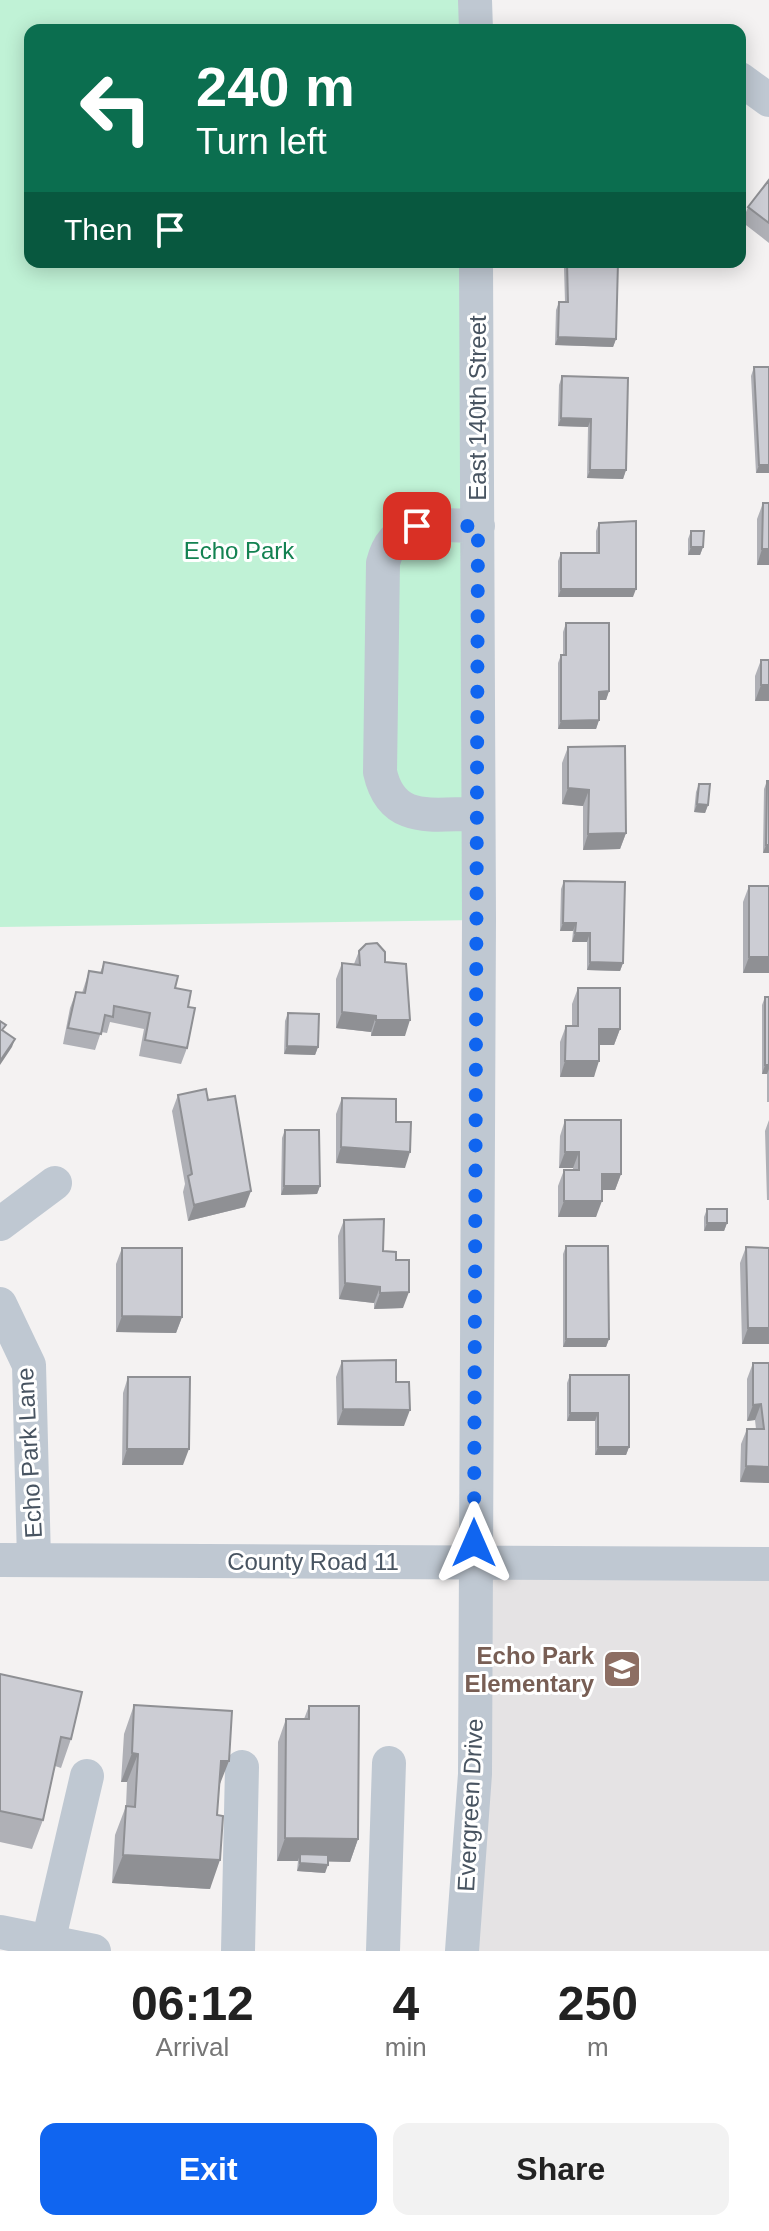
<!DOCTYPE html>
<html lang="en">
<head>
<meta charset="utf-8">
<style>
  :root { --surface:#fff; --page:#f2f2f2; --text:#222; --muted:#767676; --accent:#1065f0 }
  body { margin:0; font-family:Helvetica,sans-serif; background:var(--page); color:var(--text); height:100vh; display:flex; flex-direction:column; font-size:30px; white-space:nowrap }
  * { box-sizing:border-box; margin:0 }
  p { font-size:26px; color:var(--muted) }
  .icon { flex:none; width:44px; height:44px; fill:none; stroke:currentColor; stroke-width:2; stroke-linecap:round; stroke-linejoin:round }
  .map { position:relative; height:1951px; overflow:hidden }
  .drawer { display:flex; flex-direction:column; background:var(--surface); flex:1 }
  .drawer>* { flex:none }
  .hud { position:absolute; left:24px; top:24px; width:722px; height:244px; border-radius:16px; box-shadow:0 4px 20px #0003; background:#0b6e4f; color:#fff; overflow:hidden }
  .pin { position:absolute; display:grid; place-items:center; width:68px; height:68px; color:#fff; margin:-34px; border-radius:16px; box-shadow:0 4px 12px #0006 }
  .me { position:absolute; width:88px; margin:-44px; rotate:0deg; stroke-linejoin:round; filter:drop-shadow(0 0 6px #0008) }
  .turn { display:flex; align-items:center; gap:28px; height:168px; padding:0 40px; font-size:36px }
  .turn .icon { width:104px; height:104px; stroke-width:2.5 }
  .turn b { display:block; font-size:56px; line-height:68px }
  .then { display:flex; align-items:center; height:76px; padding:0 40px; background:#0003; gap:16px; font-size:30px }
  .eta { display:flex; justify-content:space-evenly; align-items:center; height:136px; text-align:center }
  .eta b { font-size:48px; font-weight:700; line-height:56px }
  .action { display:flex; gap:16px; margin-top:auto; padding:16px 40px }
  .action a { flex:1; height:92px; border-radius:16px; background:var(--accent); color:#fff; font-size:32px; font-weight:700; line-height:92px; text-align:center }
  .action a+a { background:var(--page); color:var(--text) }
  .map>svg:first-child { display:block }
</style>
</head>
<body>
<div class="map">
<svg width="769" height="1951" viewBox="0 0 769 1951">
  <rect width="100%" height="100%" fill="#f4f2f2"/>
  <path fill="#e5e3e4" d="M474,1562L769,1564V1951H462Z"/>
  <path fill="#c0f2d6" d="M0,0H475L476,30H30V262H476L479,920L0,927Z"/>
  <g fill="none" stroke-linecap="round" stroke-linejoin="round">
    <path stroke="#bfc8d2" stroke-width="34" d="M475,0L476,30
      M740,79L769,100
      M478,526C437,526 395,515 383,563L380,772C392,826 434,813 478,814
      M0,1224L55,1183
      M0,1304L29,1365L34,1560
      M0,1560L769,1564
      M0,1932L94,1951
      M46,1951L87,1776
      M238,1951L242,1767
      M383,1951L389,1763
      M462,1951L475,1774L479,920L476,262"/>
  </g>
  <path fill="#afb0b6" d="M769,180V243L742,222L748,207Z
    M566,262L616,339L613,347L555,345L556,310L559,302H565L564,268Z
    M754,367L769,473H756L751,376Z
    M562,376L626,470L623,479L587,478L588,427L558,426L559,385Z
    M763,503L769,565H757V519Z
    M599,523L633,597H558V561L561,553H596V531Z
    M691,531L703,547L700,555H688V539Z
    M566,623L609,691L606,700H599V720L596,729H558V663L561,655H563V632Z
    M761,660H769V701H755V676Z
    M568,747L626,833L620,849L583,850V806L562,804V763Z
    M767,781L769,853H763L764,789Z
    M699,784L708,805L705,813L694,812L696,792Z
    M564,881L623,963L620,971L587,970V942H572L573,931H560L561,889Z
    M749,886L769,973H743V902Z
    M359,951L385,962L405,1036H371V1032L336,1028V979L342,963L354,964Z
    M104,962L175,988L188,1007L187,1048L181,1064L139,1056L144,1029L110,1022L107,1033L101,1032L95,1050L63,1044L70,1008L76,992L82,993L89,971L100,973Z
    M578,988L620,1029L614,1045H599L594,1077H560V1042L566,1026H572V1004Z
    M765,997H769V1102H767V1074H762V1005Z
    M288,1013L318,1047L315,1055L284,1054L285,1021Z
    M178,1095L208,1100L245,1207L188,1221L183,1192L185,1184L172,1111Z
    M342,1098L396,1122L405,1168L336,1163V1114Z
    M565,1120L621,1174L615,1190H602L596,1217H558V1186L564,1170H573V1168H559L560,1136Z
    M769,1120V1200H767L765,1131Z
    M285,1130L320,1186L317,1194L281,1195L282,1138Z
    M707,1209L727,1223L724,1231H704V1217Z
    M344,1220L396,1260L403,1308L374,1309V1303L339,1299L338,1236Z
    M566,1246L609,1339L606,1347H563V1254Z
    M746,1247L769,1248V1344H742L740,1263Z
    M122,1248L182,1317L176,1333L116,1332V1264Z
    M342,1361L396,1382L404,1426L337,1425L336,1377Z
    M753,1363H769V1483L740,1482L741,1444L747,1429H756L755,1420L747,1421V1379Z
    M570,1375L629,1447L626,1455H595V1421H567V1383Z
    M128,1377L183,1465H122L123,1393Z
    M0,1674L71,1739L61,1768L55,1766L43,1820L32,1849L0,1842Z
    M134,1705L219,1788L210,1889L112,1883L115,1835L126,1806L127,1782H121L124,1734Z
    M309,1706L358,1839L350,1862L328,1861L325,1873L297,1871L298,1861H277L278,1742L286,1719H304Z"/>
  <path fill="#8f9094" d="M558,337L616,339L613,347L555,345Z
    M561,418L591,419L588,427L558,426Z
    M759,465H769V473H756Z
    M590,470H626L623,479L587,478Z
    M691,547H703L700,555H688Z
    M762,549H769V565H757Z
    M561,589H636L633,597H558Z
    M761,685H769V701H755Z
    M609,691L606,700H596L599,692Z
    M599,720L596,729H558L561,721Z
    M568,788L589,790L583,806L562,804Z
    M697,804L708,805L705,813L694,812Z
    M626,833L620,849L583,850L588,834Z
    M766,845H769V853H763Z
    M563,923H576L573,931H560Z
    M575,933H590L587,942H572Z
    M749,957H769V973H743Z
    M590,962L623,963L620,971L587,970Z
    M342,1012L376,1016L371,1032L336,1028Z
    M376,1020H410L405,1036H371Z
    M599,1029H620L614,1045H594Z
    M15,1039L12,1047L0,1065V1061Z
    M287,1046L318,1047L315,1055L284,1054Z
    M565,1061H599L594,1077H560Z
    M765,1065H769V1069L767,1074H762Z
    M341,1147L410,1152L405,1168L336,1163Z
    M565,1152H579L573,1168H559Z
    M602,1174H621L615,1190H596Z
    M284,1186H320L317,1194L281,1195Z
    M251,1191L245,1207L188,1221L194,1205Z
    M564,1201H602L596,1217H558Z
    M707,1223H727L724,1231H704Z
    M345,1283L380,1287L374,1303L339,1299Z
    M409,1292L403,1308L374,1309L380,1293Z
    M122,1316L182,1317L176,1333L116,1332Z
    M748,1328H769V1344H742Z
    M566,1339H609L606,1347H563Z
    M761,1404L755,1420L747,1421L753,1405Z
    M343,1409L410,1410L404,1426L337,1425Z
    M570,1413H598L595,1421H567Z
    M598,1447H629L626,1455H595Z
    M127,1449H189L183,1465H122Z
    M746,1466L769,1467V1483L740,1482Z
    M132,1753L138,1754L127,1782H121Z
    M221,1761H229L218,1789Z
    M285,1838L358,1839L350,1862L300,1861V1854L298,1861H277Z
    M123,1855L220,1860L210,1889L112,1883Z
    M300,1863L328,1865L325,1873L297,1871Z"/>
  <path fill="#cccdd4" stroke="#8f9094" stroke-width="2" d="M769,180V223L748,207Z
    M567,262H618L616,339L558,337L559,302H568Z
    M754,367H769V465H759Z
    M562,376L628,378L626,470H590L591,419L561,418Z
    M763,503H769V549H762Z
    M636,521V589H561V553H599V523Z
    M691,531H704L703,547H691Z
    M566,623H609V691L599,692V720L561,721V655H566Z
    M761,660H769V685H761Z
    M625,746L626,833L588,834L589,790L568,788V747Z
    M767,781H769V845H766Z
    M699,784H710L708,805L697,804Z
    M564,881L625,882L623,963L590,962V933H575L576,923H563Z
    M749,886H769V957H749Z
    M377,943L385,952V962L406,964L410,1020H376V1016L342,1012V963L360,965L359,951L366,944Z
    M104,962L178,976L175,988L191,991L188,1007L195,1008L187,1048L145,1040L150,1013L114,1006L113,1017L105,1015L101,1034L68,1028L76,992L85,993L89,971L102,973Z
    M578,988H620V1029H599V1061H565L566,1026H578Z
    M765,997H769V1065H765Z
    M288,1013L319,1014L318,1047L287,1046Z
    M0,1021L6,1025L2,1030L15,1039L0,1061Z
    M206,1089L208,1100L235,1096L251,1191L194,1205L188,1176L192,1174L178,1095Z
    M342,1098L396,1099V1122H411L410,1152L341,1147Z
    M565,1120H621V1174H602V1201H564V1170H579V1152H565Z
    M285,1130H319L320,1186H284Z
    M707,1209H727V1223H707Z
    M384,1219L383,1251L396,1252V1260H409V1292L380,1293V1287L345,1283L344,1220Z
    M566,1246H608L609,1339H566Z
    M746,1247L769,1248V1328H748Z
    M122,1248H182V1317L122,1316Z
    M396,1360V1382H409L410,1410L343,1409L342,1361Z
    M753,1363H769V1467L746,1466L747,1429H764L761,1404L753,1405Z
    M570,1375H629V1447H598V1413H570Z
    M128,1377H190L189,1449H127Z
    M0,1674L82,1692L71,1739L61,1737L43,1820L0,1811Z
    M134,1705L232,1711L229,1761H221L217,1815L223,1816L220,1860L123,1855L126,1806L135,1807L138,1754L132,1753Z
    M309,1706H359L358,1839L285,1838L286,1719H309Z
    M300,1854L328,1855V1865L300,1863Z"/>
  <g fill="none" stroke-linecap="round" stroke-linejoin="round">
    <path stroke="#1065f0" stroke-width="14" stroke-dasharray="0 25.2" d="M417,526H478L474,1543"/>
  </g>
  <defs>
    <symbol id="school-square" viewBox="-11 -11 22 22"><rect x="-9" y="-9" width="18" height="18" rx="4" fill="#8d6e63" stroke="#fff"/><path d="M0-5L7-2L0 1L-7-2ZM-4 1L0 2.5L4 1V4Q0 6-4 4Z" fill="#fff"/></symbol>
  </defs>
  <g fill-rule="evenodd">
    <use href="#school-square" x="600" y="1647" width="44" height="44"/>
  </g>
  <g text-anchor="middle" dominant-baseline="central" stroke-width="6" stroke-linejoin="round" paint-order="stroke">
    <g font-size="24" fill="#485461" stroke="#fff">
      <text transform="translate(477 408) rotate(-90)">East 140th Street</text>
      <text transform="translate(29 1453) rotate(-93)">Echo Park Lane</text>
      <text x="313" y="1561">County Road 11</text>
      <text transform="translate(470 1805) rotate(-87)">Evergreen Drive</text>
    </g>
    <g font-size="24" fill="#138251" stroke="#fff">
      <text x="239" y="550">Echo Park</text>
    </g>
    <g font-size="24" font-weight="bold" fill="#785e54" stroke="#fff" text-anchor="end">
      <text x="594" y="1655">Echo Park<tspan x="594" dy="28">Elementary</tspan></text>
    </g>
  </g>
</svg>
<div class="pin" style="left:417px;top:526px;background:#d93025"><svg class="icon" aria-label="arrive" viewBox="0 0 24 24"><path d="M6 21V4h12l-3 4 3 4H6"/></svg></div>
<svg class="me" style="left:474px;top:1543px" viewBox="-20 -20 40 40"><path d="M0-17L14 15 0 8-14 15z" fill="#1065f0" stroke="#fff" stroke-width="4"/></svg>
<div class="hud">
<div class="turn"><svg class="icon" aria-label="left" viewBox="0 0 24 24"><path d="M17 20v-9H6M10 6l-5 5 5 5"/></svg><div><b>240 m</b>Turn left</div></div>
<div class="then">Then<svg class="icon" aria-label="arrive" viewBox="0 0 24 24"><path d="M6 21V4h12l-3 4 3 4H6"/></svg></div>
</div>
</div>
<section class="drawer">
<div class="eta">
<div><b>06:12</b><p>Arrival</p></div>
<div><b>4</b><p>min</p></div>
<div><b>250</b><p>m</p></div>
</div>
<div class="action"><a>Exit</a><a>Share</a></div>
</section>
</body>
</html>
